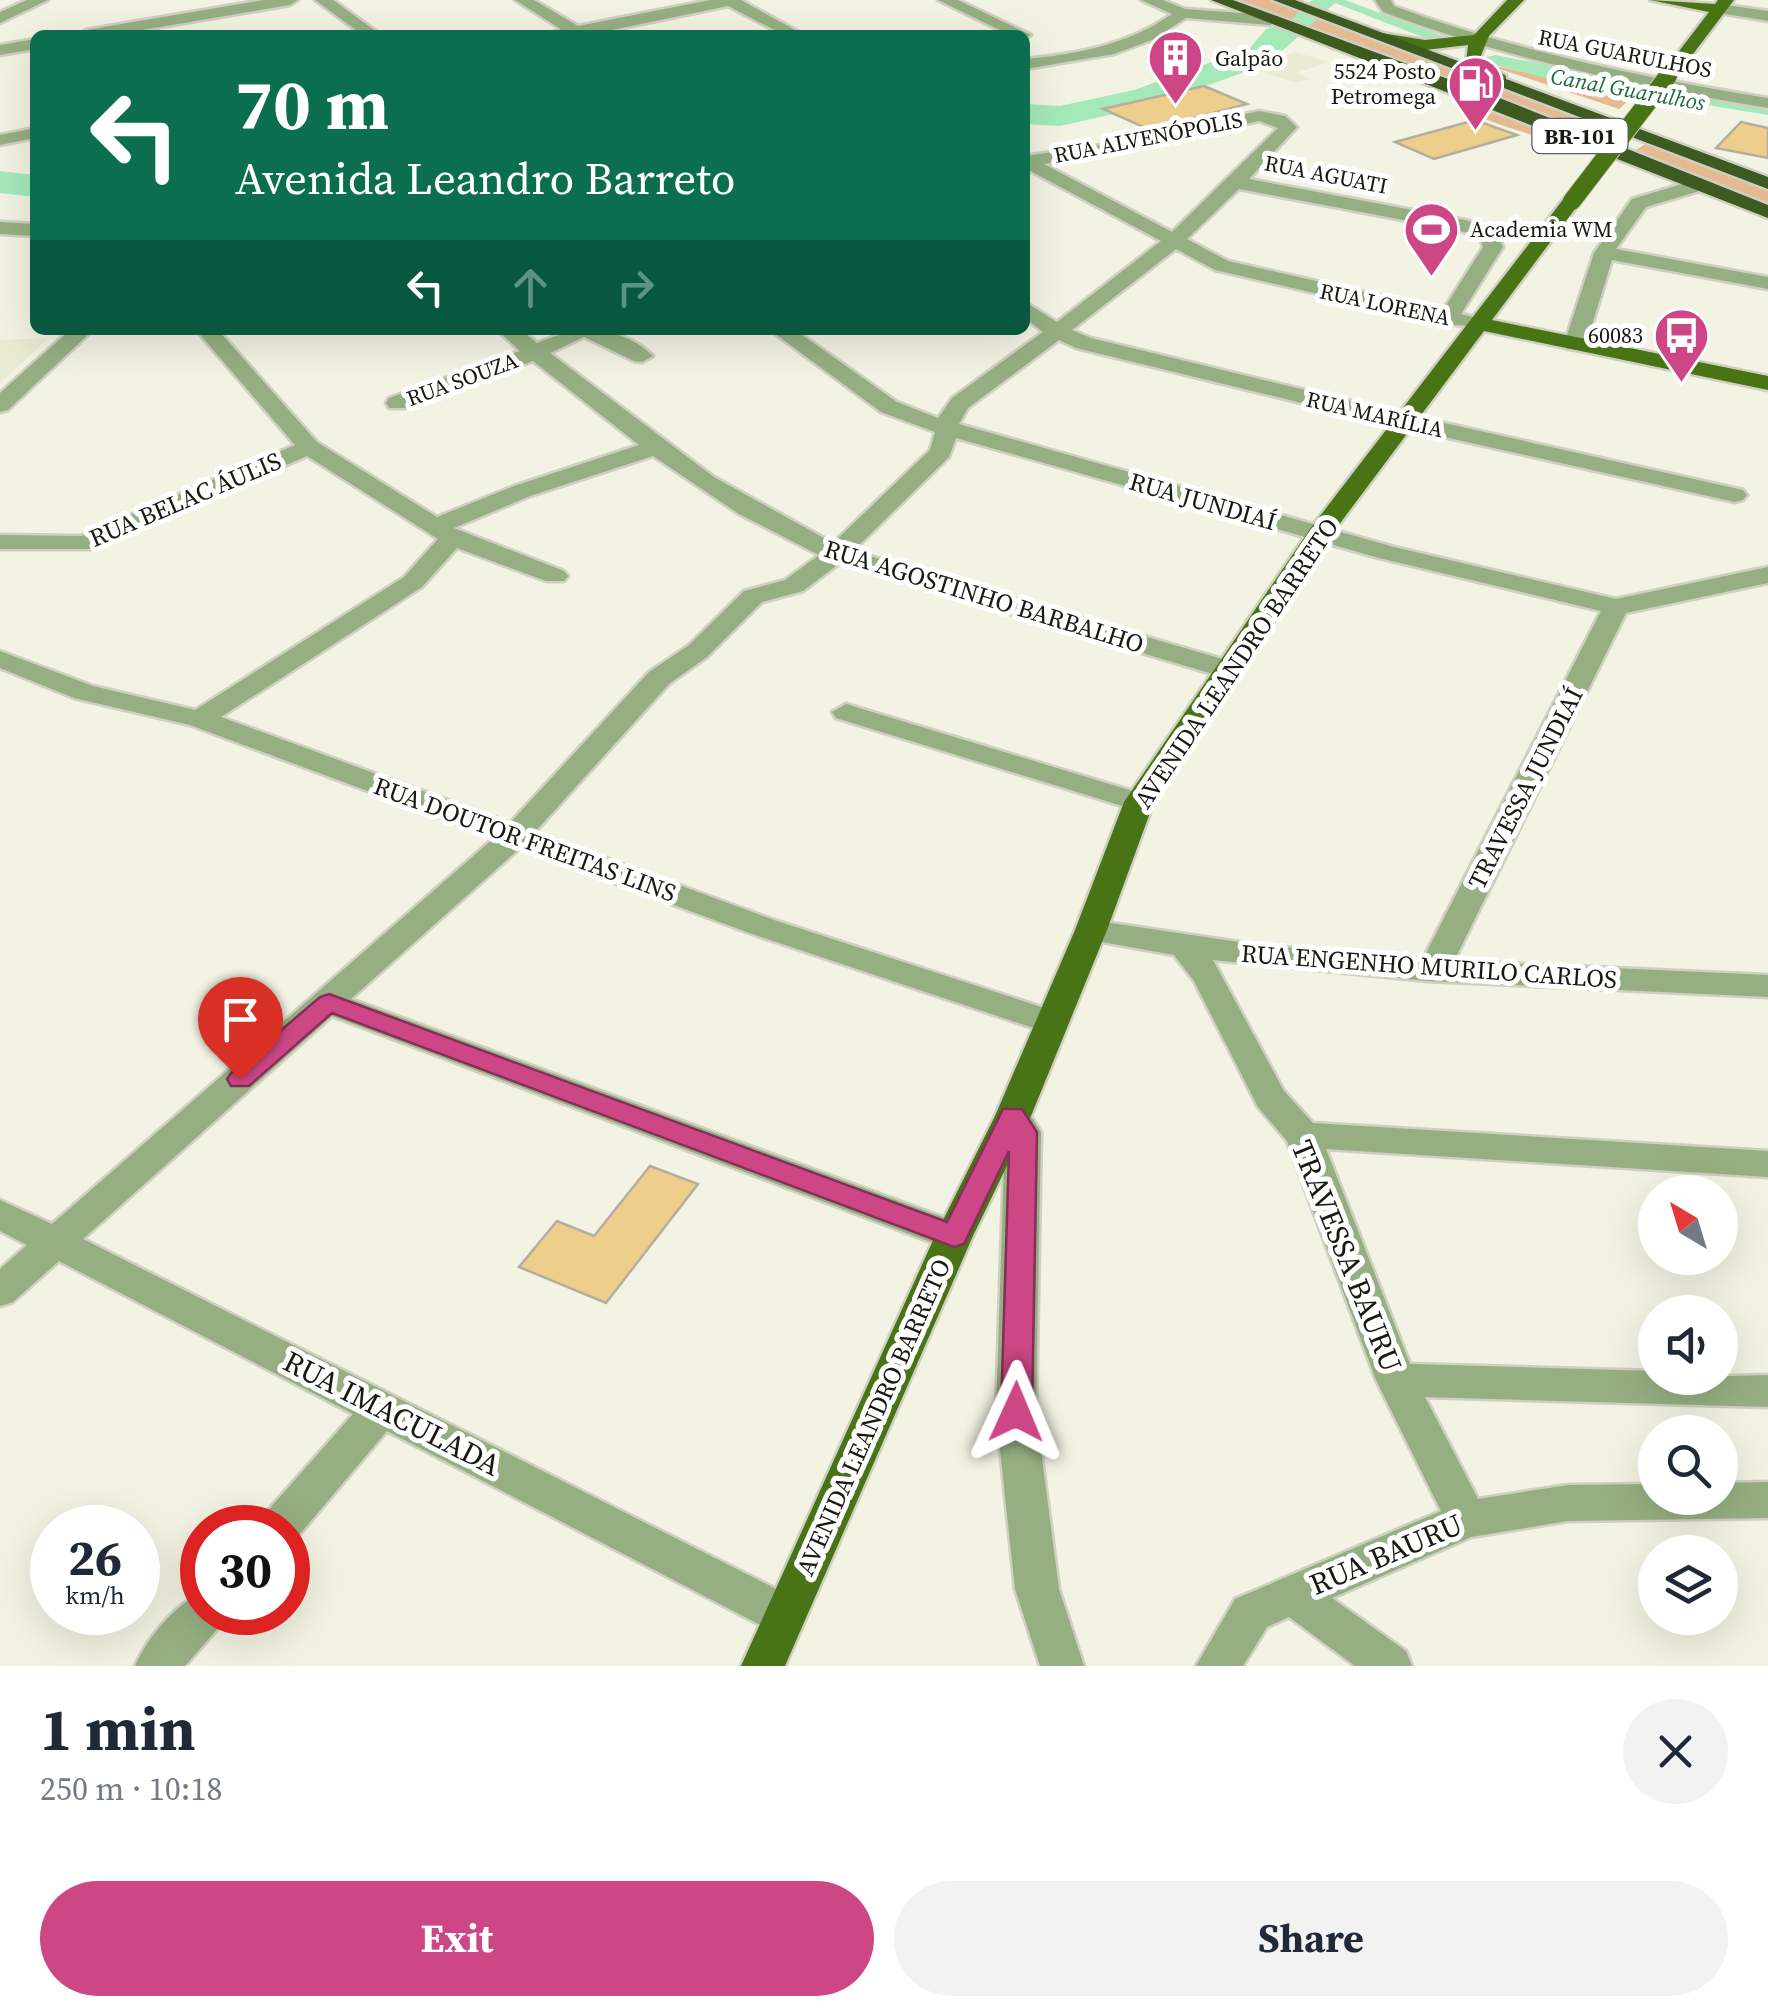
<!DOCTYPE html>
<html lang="en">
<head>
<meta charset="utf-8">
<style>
  :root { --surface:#fff; --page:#f2f2f3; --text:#1f2937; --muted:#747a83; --accent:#cd4686 }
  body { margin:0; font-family:"Source Serif 4",serif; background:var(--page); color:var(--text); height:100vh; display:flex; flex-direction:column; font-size:38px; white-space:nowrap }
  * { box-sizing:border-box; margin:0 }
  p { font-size:32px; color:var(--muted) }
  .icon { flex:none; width:55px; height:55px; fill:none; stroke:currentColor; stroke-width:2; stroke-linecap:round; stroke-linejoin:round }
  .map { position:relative; height:1666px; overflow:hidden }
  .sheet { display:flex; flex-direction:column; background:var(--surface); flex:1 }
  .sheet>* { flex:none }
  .banner { position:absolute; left:30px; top:30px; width:1000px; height:305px; border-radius:15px; box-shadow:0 10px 40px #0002; background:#0b6e4f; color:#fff; overflow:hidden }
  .needle { width:65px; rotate:322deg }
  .tools { position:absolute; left:1638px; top:1175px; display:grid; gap:20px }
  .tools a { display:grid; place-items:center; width:100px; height:100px; border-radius:50%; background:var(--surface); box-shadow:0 10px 40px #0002; font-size:50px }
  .speed { position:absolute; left:30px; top:1505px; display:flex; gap:20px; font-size:50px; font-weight:700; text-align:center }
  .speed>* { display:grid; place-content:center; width:130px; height:130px; border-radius:50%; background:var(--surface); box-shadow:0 10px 40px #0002; line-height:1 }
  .speed small { font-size:25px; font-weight:400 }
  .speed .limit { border:15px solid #d22; background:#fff; color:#111 }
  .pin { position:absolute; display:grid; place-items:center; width:85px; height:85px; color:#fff; margin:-102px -42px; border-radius:50% 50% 50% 0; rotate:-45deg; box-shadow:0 0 10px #0007 }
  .pin .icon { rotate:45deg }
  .me { position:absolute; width:110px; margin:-55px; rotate:1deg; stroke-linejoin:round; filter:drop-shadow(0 0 8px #0008) }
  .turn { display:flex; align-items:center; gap:35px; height:210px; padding:0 40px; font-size:45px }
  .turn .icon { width:130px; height:130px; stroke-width:2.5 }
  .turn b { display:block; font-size:70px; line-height:85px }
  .lanes { display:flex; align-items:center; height:95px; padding:0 40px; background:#0003; justify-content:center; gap:50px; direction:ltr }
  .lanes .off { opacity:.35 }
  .round { display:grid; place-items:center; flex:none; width:105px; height:105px; border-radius:52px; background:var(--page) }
  .summary { display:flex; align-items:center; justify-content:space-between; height:170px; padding:0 40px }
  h1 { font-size:60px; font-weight:700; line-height:75px }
  .primary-button { display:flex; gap:20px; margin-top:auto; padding:20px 40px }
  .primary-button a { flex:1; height:115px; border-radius:60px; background:var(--accent); color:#fff; font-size:40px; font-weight:700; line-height:115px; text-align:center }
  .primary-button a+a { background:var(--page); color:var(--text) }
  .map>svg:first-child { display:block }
</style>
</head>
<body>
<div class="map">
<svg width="1768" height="1666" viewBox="0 0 1768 1666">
  <rect width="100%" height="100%" fill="#f3f3e3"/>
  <path fill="#eaebd3" d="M1295,52L1329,62L1296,73L1311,79L1296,83L1246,67Z
    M49,338L0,383V340Z"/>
  <path fill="#e5b992" d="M1236,0H1272L1616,130L1602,140Z
    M1479,62L1633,97L1619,109Z
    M1467,103L1581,144C1540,140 1508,128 1470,113L1464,108Z
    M1648,142L1768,188V208L1633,152Z"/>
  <path fill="#a5e9bb" d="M1312,0H1345L1451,39L1438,43L1335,3L1280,53L1237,69L1228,64L1254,53Z
    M1495,55L1768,107V115L1553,80L1476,60Z"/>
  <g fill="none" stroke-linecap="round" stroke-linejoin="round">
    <path fill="#a5e9bb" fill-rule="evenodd" d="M1277,26L1288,29L1292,35L1272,62L1154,105L1060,126L1025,124V104L1060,106L1134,90L1250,48L1266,29Z
      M0,171L35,175V197L0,193Z"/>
  </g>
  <path fill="#edce8a" stroke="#b5aea0" stroke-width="2.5" d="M1204,86L1247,104L1150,130L1103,109Z
    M1475,120L1517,135L1434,159L1395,142Z
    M1741,122L1768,128V158L1716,148Z
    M650,1166L698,1184L606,1303L519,1267L557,1221L594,1236Z"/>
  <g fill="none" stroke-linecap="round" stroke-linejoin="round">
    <defs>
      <path id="minor" d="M27,0H48L0,23V12Z
        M263,0H298L290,5L113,35H78L86,30Z
        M315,0H333L381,35H363Z
        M515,0H534L578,26L710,0H741L804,35H784L728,6L588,35H547L561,29Z
        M938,0H958L1031,35L1025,39V35H1010Z
        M1141,0H1163L1185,9L1270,15L1278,20L1270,25L1186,18L1152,40L1114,54L1025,69V59C1078,54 1127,45 1172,14Z
        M1375,0H1391L1394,6C1516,51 1640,77 1768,98V108C1636,86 1508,59 1383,12Z
        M1719,4L1768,11V21L1714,12V6Z
        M35,39V49L0,55V45Z
        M1259,111L1285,116L1297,127L1249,179L1465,220L1496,230L1503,247L1461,314L1486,320L1489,324L1486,328L1448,324L1215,270L1176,249L1072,330L1091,338L1404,414L1743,490L1747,495L1743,500L1735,502L1404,428L1076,348L1059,340L968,408L959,424L1394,547L1616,599L1768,567V583L1626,613L1454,961L1768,975V997L1428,981L1213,960L1284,1091L1313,1123L1768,1151V1177L1326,1149L1410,1364L1655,1371V1378L1768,1375V1407L1425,1397L1478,1499L1568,1485L1655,1484V1498H1720V1483L1768,1482V1518L1568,1521L1471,1537L1332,1598L1406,1651L1412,1666H1355L1289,1617L1267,1627L1243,1666H1196L1235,1599L1441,1511L1376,1380L1287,1141L1258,1107L1194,981L1174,955L1091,940L1080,937L1075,930L1080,923L1091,920L1259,945L1423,959L1601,611L1379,558L956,438L949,457L853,551L1236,663L1240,669L1236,675H1216L840,563L803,591L762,602L707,657L669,684L535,832L774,920L1063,1014L1068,1022L1063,1030L1051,1033L1039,1030L752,934L520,848L351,999L967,1226L973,1236L967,1246L954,1250L941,1246L332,1016L83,1239L800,1601L806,1615L800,1629L784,1635L768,1629L387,1431L294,1541L288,1543V1528H258L264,1515L353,1414L59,1261L13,1302L0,1306V1269L27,1245L0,1231V1200L52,1224L494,838L190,725L74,698L0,668V651L93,686L195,710L404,577L438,539L307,456L93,549H0V535L81,536L295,445L196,330H218L317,442L437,517L514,486L639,445L533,361L405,408H389L386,403L389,398L520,351L497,330H521L537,343C575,326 621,324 653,356L642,362L634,361L584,337L550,353L714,477L833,543L930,450L935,432L881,412L770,330H795L897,402L938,418L952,398L1043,332L1025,318V302L1057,322L1161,241L1025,168V156L1108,144ZM1259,121L1278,128L1172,232L1044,164L1108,154ZM1239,189L1461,231L1480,237L1483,247L1443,310L1228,261L1187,239ZM653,456L739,514L819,555L785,580L744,591L689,645L649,672L510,823L221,717L422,587L457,548L546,581H564L568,576L564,571L454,528L530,496Z
        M35,128V138L0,145V135Z
        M1699,179L1708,185L1706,189L1646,207L1616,249L1768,277V289L1612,260L1586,344L1583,349H1567L1564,344L1594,253L1632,199Z
        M0,222L35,224V236L0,234Z
        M70,330H93L8,410L0,412V393Z
        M846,704L1149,796L1154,802L1149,808H1129L836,718L832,712Z
        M1013,1103L1025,1107L1041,1132L1036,1412L1059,1589L1084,1666H1040L1015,1589L996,1412L1005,1133L995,1116L1001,1107Z
        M202,1593V1612H226L220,1626L185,1666H135C146,1640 176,1603 202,1593Z"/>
      <path id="major" d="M1507,0H1524L1489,36L1480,58L1506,76V84H1494L1466,62L1468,45L1425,50L1374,38L1382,33L1425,40L1474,35Z
        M1650,0L1715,4L1718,0H1734L1674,79L1668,81L1660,76L1709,12Z
        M1572,195L1581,201L1492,320L1768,376V390L1484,331L1329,538L1154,802L1107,930L1031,1116L973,1236L785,1666H741L935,1236L995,1116L1075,930L1124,802L1310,529L1565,197Z"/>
      <path id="highway" d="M1211,0H1233L1497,97L1768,205V218Z
        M1273,0H1295L1768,177V189Z"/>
    </defs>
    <use href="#minor" stroke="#d0d0c2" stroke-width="5"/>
    <use href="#major" stroke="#d0d0c2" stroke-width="5"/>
    <use href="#highway" stroke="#d0d0c2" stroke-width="5"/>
    <use href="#minor" fill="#96af82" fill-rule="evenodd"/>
    <use href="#major" fill="#497415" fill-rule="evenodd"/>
    <use href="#highway" fill="#3d5a20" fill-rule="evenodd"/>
    <defs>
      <path id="major-bridge" d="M1572,201L1668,76"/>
    </defs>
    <use href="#major-bridge" stroke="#d0d0c2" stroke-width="20" stroke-linecap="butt"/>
    <use href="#major-bridge" stroke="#497415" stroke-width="18"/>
  </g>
  <path fill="#cd4686" stroke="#852e57" stroke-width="2.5" d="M329,994L947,1222L1003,1109H1022L1037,1132L1032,1412L1027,1420L1016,1424L1005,1420L1001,1412L1009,1151L964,1244L954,1247L332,1013L249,1086H231L227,1079L231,1073L320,997Z"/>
  <defs>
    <symbol id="building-pin" viewBox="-11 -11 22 30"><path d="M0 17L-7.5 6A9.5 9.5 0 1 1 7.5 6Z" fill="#cd4686" stroke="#fff"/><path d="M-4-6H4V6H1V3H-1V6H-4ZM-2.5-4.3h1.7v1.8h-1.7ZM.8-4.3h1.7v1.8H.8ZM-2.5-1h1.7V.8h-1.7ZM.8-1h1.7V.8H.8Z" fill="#fff"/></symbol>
    <symbol id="fuel-pin" viewBox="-11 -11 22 30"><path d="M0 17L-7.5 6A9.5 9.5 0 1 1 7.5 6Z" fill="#cd4686" stroke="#fff"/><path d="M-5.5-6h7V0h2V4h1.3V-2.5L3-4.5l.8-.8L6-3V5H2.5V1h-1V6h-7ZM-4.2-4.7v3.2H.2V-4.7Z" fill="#fff"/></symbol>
    <symbol id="stadium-pin" viewBox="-11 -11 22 30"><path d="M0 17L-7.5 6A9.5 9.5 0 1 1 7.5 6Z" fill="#cd4686" stroke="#fff"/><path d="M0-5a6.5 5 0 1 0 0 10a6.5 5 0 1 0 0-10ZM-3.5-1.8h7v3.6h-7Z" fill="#fff"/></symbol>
    <symbol id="bus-pin" viewBox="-11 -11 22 30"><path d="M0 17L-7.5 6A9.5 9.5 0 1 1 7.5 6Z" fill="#cd4686" stroke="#fff"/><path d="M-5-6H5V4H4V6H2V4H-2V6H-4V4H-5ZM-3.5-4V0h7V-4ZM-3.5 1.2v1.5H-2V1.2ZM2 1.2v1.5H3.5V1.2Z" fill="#fff"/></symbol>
  </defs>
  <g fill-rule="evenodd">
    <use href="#building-pin" x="1144" y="26" width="63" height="86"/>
    <use href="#fuel-pin" x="1444" y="52" width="63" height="86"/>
    <use href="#stadium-pin" x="1400" y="198" width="63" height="86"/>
    <use href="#bus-pin" x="1650" y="304" width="63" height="86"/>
  </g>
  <g text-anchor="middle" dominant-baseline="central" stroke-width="10" stroke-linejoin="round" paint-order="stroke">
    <g font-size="22" fill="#191913" stroke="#fff">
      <text transform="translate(1625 53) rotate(11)">RUA GUARULHOS</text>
      <text transform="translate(1148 137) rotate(-11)">RUA ALVENÓPOLIS</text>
      <text transform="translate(1326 174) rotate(11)">RUA AGUATI</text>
      <text transform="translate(1385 304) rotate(12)">RUA LORENA</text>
      <text transform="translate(462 379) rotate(-20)">RUA SOUZA</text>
      <text transform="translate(1375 414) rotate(13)">RUA MARÍLIA</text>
    </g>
    <g font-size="22" fill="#191913" stroke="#fff" text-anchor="start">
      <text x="1215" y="58">Galpão</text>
      <text x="1436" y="71" text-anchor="end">5524 Posto<tspan x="1436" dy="25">Petromega</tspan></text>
      <text x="1470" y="229">Academia WM</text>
      <text x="1643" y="335" text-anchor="end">60083</text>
    </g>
    <g font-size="22" font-style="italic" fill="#1e683e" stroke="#fff">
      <text transform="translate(1628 89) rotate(10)">Canal Guarulhos</text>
    </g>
    <rect fill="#fff" stroke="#5e5e5a" stroke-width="2.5" x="1532.5" y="119" width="95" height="34" rx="8"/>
    <g font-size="22" font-weight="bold" fill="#191913">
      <text x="1580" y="136">BR-101</text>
    </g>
    <g font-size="25" fill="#191913" stroke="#fff">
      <text transform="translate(185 499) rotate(-23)">RUA BELAC ÁULIS</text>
      <text transform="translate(1203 501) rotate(16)">RUA JUNDIAÍ</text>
      <text transform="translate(984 596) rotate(17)">RUA AGOSTINHO BARBALHO</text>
      <text transform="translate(1236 663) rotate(-56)">AVENIDA LEANDRO BARRETO</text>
      <text transform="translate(1525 788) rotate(-63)">TRAVESSA JUNDIAÍ</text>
      <text transform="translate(525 839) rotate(20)">RUA DOUTOR FREITAS LINS</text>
      <text transform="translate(1429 966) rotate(4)">RUA ENGENHO MURILO CARLOS</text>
      <text transform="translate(873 1417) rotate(-66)">AVENIDA LEANDRO BARRETO</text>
    </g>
    <g font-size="30" fill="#191913" stroke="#fff">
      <text transform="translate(1347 1256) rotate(68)">TRAVESSA BAURU</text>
      <text transform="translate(392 1413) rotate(27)">RUA IMACULADA</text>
      <text transform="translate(1386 1554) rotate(-23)">RUA BAURU</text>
    </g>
  </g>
</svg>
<div class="tools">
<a><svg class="needle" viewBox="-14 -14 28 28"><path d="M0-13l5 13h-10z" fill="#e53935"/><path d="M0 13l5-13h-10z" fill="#747a83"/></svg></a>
<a><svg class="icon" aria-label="sound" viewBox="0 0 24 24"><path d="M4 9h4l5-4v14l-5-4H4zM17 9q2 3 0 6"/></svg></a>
<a><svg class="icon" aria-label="search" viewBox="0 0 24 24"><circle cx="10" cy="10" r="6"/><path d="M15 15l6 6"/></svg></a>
<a><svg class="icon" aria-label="layers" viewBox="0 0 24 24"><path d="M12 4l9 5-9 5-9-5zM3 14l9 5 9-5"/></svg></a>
</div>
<div class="speed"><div>26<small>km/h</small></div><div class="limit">30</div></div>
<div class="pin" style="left:240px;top:1079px;background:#d93025"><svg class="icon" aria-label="arrive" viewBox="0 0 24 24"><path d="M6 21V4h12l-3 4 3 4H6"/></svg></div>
<svg class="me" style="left:1016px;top:1412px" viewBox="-20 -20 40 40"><path d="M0-17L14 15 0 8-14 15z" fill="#cd4686" stroke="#fff" stroke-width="4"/></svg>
<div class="banner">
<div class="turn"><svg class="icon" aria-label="left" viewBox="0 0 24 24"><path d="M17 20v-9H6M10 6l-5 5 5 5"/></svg><div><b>70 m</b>Avenida Leandro Barreto</div></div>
<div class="lanes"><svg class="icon" aria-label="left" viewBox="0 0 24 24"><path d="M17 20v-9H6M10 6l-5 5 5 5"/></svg><svg class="icon off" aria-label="ahead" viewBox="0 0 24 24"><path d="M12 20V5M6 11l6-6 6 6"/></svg><svg class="icon off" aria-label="right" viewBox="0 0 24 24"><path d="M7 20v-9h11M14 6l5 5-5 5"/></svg></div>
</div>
</div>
<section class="sheet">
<div class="summary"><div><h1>1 min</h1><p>250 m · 10:18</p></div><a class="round"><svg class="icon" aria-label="close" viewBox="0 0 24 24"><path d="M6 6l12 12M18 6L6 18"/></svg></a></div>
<div class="primary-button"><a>Exit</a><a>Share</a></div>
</section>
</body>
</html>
